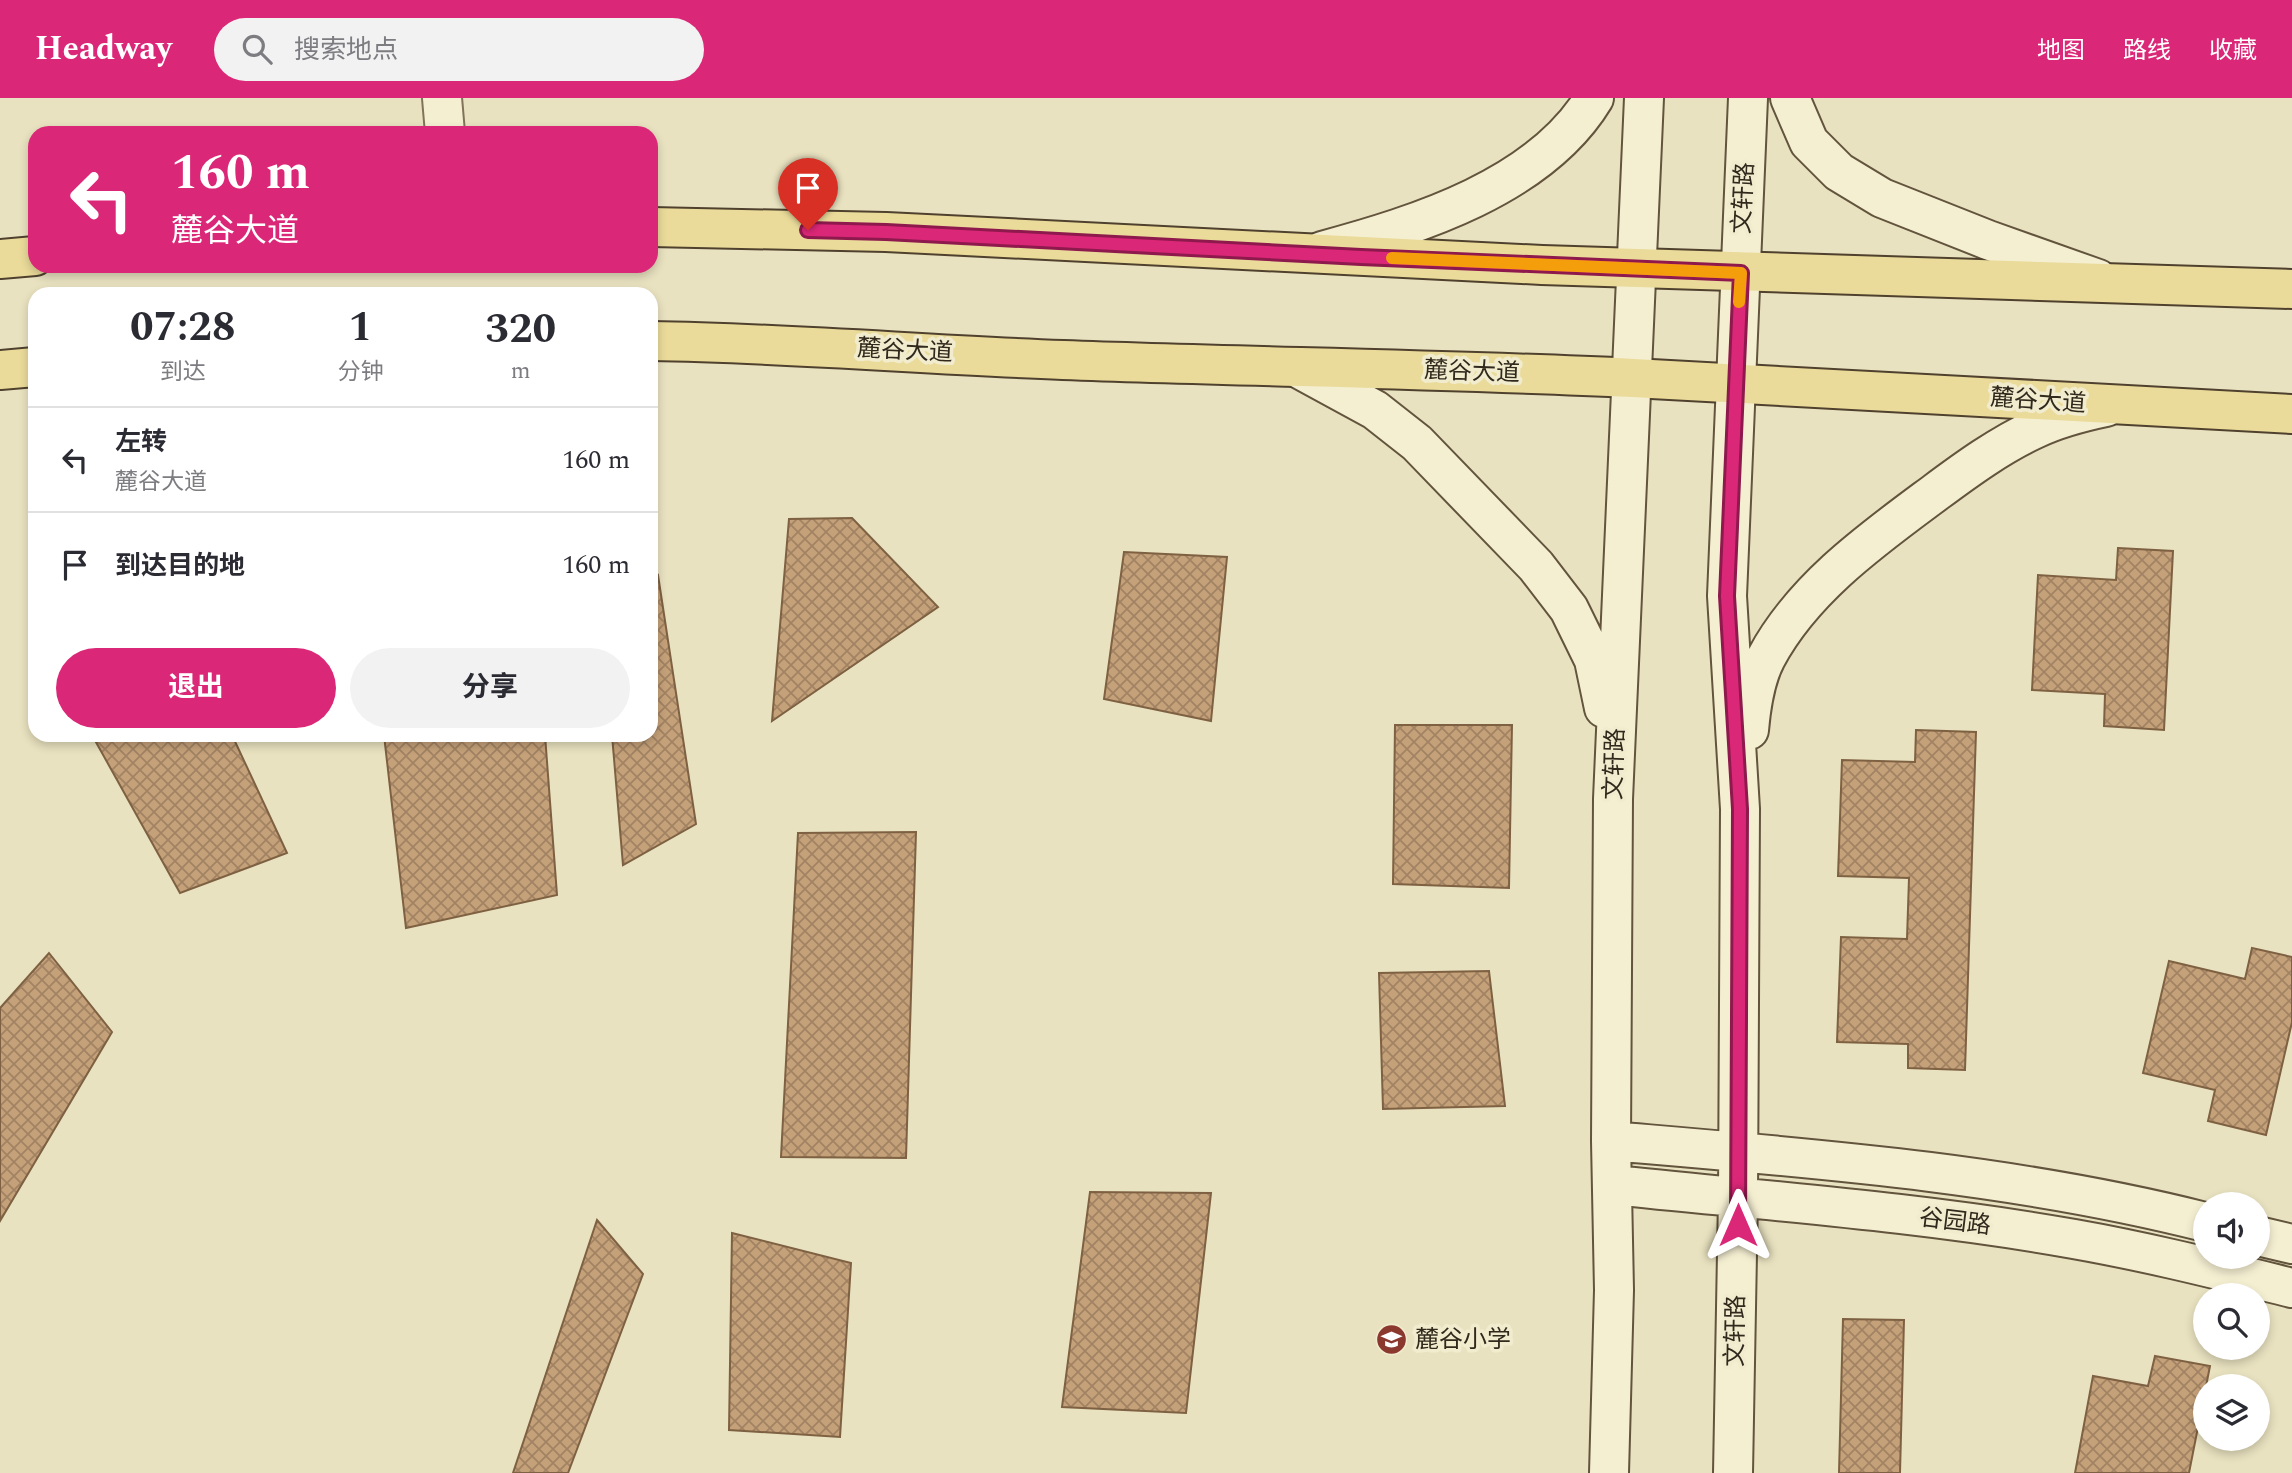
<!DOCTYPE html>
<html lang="zh">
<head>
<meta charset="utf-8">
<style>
  :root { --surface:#fff; --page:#f2f2f3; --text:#2b2b33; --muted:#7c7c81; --line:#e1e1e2; --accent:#db2777 }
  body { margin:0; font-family:Spectral,"Noto Sans SC",serif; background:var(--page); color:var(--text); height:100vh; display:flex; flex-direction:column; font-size:26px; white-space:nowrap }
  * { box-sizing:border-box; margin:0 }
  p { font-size:23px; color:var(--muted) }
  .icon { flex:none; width:38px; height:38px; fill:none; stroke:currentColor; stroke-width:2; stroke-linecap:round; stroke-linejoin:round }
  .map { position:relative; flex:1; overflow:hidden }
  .details { position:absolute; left:28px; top:189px; width:630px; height:455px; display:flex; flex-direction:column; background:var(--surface); border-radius:21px; box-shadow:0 4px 10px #0003 }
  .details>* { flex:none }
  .guide { position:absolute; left:28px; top:28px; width:630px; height:147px; border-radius:21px; box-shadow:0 4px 10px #0003; background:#db2777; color:#fff; overflow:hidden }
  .tools { position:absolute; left:2193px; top:1094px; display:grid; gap:14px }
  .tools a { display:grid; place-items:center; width:77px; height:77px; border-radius:50%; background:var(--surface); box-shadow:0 4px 10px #0003; font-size:35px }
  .pin { position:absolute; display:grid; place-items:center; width:60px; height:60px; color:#fff; margin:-72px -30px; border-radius:50% 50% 50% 0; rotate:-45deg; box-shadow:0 0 7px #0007 }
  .pin .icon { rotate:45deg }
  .me { position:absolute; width:77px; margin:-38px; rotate:0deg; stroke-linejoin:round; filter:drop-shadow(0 0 5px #0008) }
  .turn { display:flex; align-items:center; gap:24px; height:147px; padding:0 28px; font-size:32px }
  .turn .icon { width:91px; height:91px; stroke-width:2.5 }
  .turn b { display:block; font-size:49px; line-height:60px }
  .eta { display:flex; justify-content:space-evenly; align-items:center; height:119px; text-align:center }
  .eta b { font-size:42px; font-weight:700; line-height:49px }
  .action { display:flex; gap:14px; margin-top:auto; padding:14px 28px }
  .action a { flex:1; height:80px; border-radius:42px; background:var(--accent); color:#fff; font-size:28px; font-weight:700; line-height:80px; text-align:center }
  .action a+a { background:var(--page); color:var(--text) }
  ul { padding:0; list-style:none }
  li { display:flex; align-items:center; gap:21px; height:105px; padding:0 28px; border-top:2px solid var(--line) }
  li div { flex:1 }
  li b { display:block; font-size:26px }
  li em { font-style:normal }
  header { display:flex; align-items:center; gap:42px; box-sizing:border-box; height:98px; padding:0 35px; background:var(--accent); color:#fff }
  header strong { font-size:33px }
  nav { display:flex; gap:38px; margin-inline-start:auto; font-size:24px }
  .search { width:490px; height:63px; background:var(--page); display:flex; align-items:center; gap:18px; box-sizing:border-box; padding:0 24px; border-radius:38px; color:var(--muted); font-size:26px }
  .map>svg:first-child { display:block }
</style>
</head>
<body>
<header>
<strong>Headway</strong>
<div class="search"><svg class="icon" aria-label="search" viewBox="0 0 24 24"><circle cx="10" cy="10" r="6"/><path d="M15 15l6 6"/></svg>搜索地点</div>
<nav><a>地图</a><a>路线</a><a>收藏</a></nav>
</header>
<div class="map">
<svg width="2292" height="1375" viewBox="0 0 2292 1375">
  <defs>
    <pattern id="building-cross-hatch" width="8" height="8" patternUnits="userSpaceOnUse" patternTransform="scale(1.75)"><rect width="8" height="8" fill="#c5a179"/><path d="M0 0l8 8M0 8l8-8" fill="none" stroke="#a18363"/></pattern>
  </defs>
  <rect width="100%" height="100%" fill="#e9e2c0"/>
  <path fill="url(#building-cross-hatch)" stroke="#7e6142" stroke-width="2" d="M852,420L938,509L772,623L789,421Z
    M2118,450L2173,453L2164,632L2104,628L2105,596L2032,592L2038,477L2116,482Z
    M1124,454L1227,459L1211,623L1104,601Z
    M658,477L696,726L623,767L612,637H651V480Z
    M1395,627H1512L1509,790L1393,786Z
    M1916,632L1976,634L1965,972L1908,970V946L1837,944L1841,839L1907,841L1909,780L1838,778L1842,662L1915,664Z
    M92,637H232L287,755L180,795Z
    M384,637H545L557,797L406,830Z
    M916,734L906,1060L781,1059L798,735Z
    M2252,850L2292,859V924L2266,1037L2208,1023L2215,992L2143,975L2169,863L2245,881Z
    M49,855L112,934L0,1123V910Z
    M1489,873L1505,1008L1383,1011L1379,875Z
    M1090,1094L1211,1095L1186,1315L1062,1309Z
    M597,1122L643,1176L568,1375H513Z
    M732,1135L851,1165L840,1339L729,1332Z
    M1843,1221L1904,1222L1900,1375H1839Z
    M2155,1258L2210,1268L2189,1375H2075L2093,1278L2148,1288Z"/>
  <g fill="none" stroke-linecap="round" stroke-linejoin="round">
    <defs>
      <path id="minor" d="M442,0L445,35"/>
      <path id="secondary" d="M1790,0L1809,44L1839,74L1882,100L1988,142L2098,181
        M1322,153C1418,127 1540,89 1594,0
        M1296,269L1375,312L1417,345L1536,468L1569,511L1594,562L1604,610
        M1749,632C1751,609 1755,581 1766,560C1803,490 1874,440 1936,394C1967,371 2000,347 2035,331C2058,320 2082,314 2106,309
        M1611,1043C1809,1060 2012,1075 2205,1124
        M1613,1087C1767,1103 1922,1114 2074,1141C2148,1154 2219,1172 2292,1190
        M2258,1138L2292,1146
        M1609,1375L1614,1192L1611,1043L1613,701L1644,0
        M1733,1375L1738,1100L1740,711L1727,498L1748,0"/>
      <path id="primary" d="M651,129L886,134L1542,167L2292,191
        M0,161L35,158
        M651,243C789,245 926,257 1063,262C1253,269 1443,271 1633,280C1853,290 2072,306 2292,316
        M0,272L35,269"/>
    </defs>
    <use href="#minor" stroke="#81735a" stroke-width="42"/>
    <use href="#secondary" stroke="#62543d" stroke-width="42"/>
    <use href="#primary" stroke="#4f412e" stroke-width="42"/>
    <use href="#minor" stroke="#f5efd2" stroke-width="38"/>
    <use href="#secondary" stroke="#f5efd2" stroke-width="38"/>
    <use href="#primary" stroke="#eadb9a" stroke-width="38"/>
  </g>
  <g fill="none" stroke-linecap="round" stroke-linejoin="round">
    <defs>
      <path id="route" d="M808,132L886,134L1361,159L1741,175L1727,498L1740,711L1738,1127"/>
    </defs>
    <use href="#route" stroke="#8e194d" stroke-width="18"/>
    <use href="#route" stroke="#db2777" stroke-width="12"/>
    <path stroke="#f59e0b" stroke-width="12" d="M1392,160L1741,175L1739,204"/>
  </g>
  <defs>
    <symbol id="school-disc" viewBox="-11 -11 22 22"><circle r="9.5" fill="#8b392f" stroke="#f2eccf"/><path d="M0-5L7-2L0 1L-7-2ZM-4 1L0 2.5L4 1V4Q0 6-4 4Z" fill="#fff"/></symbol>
  </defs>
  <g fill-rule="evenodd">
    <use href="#school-disc" x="1374" y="1224" width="35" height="35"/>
  </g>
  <g text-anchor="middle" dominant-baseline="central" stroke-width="7" stroke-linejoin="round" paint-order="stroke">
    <g font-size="24" fill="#32291d" stroke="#f2eccf">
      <text transform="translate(1744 100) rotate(-87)">文轩路</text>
      <text transform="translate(905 253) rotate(3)">麓谷大道</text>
      <text transform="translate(1472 274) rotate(2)">麓谷大道</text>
      <text transform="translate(2038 303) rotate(4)">麓谷大道</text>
      <text transform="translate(1615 666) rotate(-88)">文轩路</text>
      <text transform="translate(1955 1124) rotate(7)">谷园路</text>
      <text transform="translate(1736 1233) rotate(-89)">文轩路</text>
    </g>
    <g font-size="24" fill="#32291d" stroke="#f2eccf" text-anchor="start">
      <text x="1415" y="1242">麓谷小学</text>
    </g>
  </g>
</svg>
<div class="tools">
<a><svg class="icon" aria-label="sound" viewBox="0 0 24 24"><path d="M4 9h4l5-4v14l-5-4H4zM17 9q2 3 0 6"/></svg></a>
<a><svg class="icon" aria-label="search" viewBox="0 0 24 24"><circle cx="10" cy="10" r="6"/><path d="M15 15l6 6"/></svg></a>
<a><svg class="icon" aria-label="layers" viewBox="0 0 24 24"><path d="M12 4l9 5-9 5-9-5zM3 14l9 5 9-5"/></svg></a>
</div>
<div class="pin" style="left:808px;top:132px;background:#d93025"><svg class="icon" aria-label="arrive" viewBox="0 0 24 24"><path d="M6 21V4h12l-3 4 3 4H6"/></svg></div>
<svg class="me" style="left:1738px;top:1127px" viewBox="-20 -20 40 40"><path d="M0-17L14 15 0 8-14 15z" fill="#db2777" stroke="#fff" stroke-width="4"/></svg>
<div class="guide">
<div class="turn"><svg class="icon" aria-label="left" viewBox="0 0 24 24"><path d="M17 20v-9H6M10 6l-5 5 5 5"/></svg><div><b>160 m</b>麓谷大道</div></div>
</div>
<section class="details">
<div class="eta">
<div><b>07:28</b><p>到达</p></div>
<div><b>1</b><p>分钟</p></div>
<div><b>320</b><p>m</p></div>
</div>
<ul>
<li><svg class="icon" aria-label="left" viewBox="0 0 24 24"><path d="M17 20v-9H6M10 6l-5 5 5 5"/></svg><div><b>左转</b><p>麓谷大道</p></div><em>160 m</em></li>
<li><svg class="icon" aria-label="arrive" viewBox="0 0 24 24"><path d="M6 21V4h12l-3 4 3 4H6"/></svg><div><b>到达目的地</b></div><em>160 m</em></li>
</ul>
<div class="action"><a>退出</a><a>分享</a></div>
</section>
</div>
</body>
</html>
